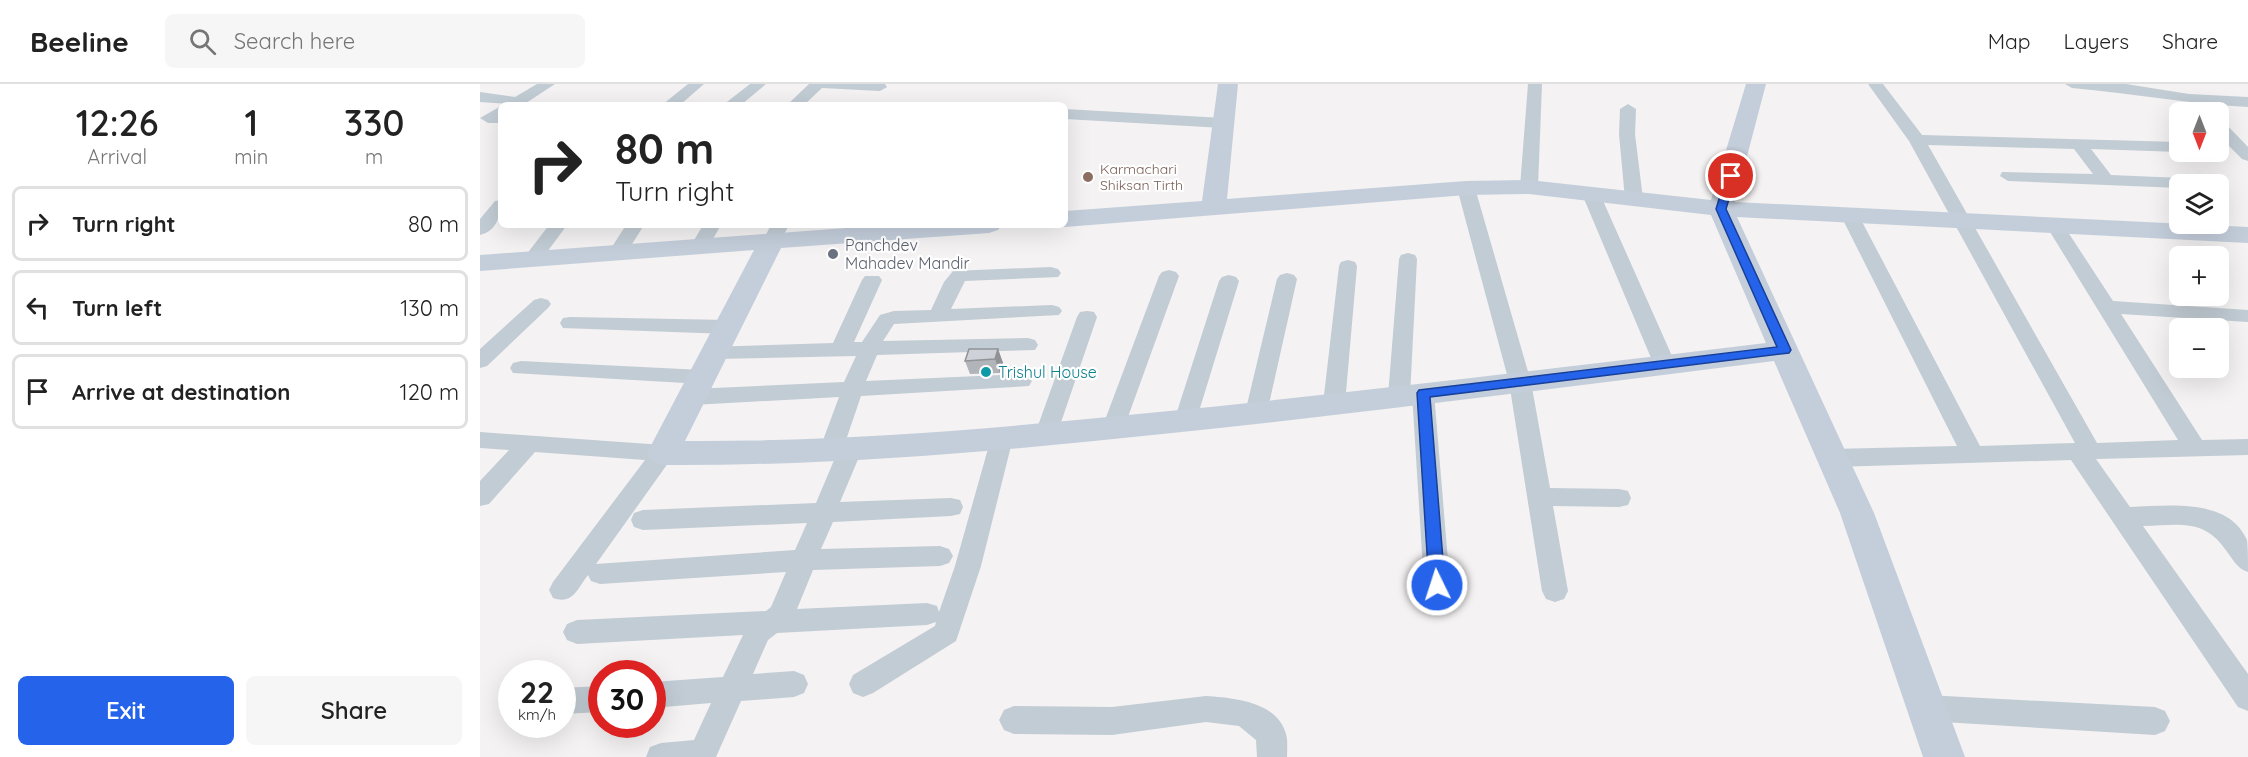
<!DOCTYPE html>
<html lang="en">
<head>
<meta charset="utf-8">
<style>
  :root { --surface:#fff; --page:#f6f6f6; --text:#222; --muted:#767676; --line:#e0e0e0; --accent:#2563eb }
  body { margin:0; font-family:Quicksand,sans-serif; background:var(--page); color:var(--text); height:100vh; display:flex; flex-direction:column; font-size:22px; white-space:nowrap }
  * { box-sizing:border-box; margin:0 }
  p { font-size:20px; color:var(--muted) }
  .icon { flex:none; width:33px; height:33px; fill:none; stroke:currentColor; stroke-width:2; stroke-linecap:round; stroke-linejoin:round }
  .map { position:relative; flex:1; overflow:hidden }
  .details { display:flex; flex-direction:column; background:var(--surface); width:480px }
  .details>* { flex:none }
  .guide { position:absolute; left:18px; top:18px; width:570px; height:126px; border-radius:9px; box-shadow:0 6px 24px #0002; background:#fff; color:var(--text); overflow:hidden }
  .needle { width:39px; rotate:180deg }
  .controls { position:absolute; left:1689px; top:18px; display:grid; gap:12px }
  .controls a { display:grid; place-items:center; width:60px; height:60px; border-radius:9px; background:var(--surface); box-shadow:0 6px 24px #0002; font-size:30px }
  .speed { position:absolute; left:18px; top:576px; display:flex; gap:12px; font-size:30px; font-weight:700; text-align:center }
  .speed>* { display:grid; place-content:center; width:78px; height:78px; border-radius:50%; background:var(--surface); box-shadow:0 6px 24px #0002; line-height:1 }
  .speed small { font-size:15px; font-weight:400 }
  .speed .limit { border:9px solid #d22; background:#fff; color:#111 }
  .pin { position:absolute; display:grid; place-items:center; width:51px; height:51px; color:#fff; margin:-26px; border:3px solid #fff; border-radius:50%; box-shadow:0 2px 6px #0007 }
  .me { position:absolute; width:66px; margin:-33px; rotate:356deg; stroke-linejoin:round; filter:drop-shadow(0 0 4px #0008) }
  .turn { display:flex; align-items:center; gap:21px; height:126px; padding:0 18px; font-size:27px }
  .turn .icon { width:78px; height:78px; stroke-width:2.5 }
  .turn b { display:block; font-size:42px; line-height:51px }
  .eta { display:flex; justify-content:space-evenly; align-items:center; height:102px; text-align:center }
  .eta b { font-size:36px; font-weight:600; line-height:42px }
  .button { display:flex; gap:12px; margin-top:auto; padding:12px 18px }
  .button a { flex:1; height:69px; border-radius:9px; background:var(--accent); color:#fff; font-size:24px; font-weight:600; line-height:69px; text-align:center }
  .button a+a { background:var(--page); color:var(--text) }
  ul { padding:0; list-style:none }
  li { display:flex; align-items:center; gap:18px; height:75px; margin:0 12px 9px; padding:0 6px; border:3px solid var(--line); border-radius:9px }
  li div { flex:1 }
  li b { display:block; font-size:22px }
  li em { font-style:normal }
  header { display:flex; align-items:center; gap:36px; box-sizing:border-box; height:84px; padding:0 30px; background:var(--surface); border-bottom:2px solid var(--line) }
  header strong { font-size:28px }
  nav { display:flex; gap:33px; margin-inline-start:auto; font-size:21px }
  .search { width:420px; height:54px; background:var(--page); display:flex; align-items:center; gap:15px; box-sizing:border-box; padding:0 21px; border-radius:9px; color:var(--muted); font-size:22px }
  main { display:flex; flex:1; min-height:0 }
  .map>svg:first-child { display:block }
</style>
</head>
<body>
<header>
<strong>Beeline</strong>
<div class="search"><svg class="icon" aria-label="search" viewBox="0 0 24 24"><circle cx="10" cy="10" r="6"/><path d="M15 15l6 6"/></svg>Search here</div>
<nav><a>Map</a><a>Layers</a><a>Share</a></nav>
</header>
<main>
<section class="details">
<div class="eta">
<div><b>12:26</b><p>Arrival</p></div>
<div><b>1</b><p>min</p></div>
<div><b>330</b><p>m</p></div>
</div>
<ul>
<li><svg class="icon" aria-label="right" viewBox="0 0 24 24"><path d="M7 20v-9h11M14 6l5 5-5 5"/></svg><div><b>Turn right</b></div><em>80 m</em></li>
<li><svg class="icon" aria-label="left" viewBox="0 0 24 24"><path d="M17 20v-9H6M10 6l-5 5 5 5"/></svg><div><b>Turn left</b></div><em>130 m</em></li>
<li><svg class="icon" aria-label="arrive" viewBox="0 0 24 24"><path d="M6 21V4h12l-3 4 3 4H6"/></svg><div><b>Arrive at destination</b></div><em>120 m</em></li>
</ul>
<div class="button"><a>Exit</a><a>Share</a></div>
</section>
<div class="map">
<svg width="1768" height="673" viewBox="0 0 1768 673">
  <rect width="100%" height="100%" fill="#f4f2f2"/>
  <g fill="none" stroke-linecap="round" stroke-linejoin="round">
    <path fill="#c2ccd4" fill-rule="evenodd" d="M57,0H75L43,21L0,18V8L35,13Z
      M208,0H224L200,21H182Z
      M270,0H286L261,21H243Z
      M329,0H405L407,3L400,7L342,4L324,21H307Z
      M1048,0H1062L1058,103L1055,107H1043L1040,103Z
      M1388,0H1403L1442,51L1700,58V68L1611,65L1631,91L1725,95L1731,96L1734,100H1700V104L1528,97L1520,92L1522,88L1613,90L1594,65L1448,61L1617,359L1698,356L1567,143L1570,139H1582L1633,217L1768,226V238L1641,230L1722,356L1768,355V371L1616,375L1650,423C1687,422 1748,413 1767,456C1768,464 1768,479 1768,488C1756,484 1753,475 1745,465C1724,434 1697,441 1663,442L1768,590V627L1758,623L1591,376L1352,383L1344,380L1340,374L1344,368L1352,365L1477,362L1361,132L1364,128H1376L1379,132L1500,362L1595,359L1429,57Z
      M1585,0H1646L1709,10L1768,13V23C1709,20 1651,9 1592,4Z
      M1148,20L1156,25L1155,50L1163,115L1160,119H1148L1145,115L1139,50L1140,25Z
      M21,22V39H8L0,34Z
      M585,25L743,34L751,39L743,44L585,35Z
      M1738,36L1744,38L1768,63V77L1762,75L1738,51Z
      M986,99L992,100L995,104L1051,298L1070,404L1139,405L1148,407L1151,414L1148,421L1139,423L1073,422L1088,507L1084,515L1075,518L1066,515L1062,507L1029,298L977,104L980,100Z
      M1111,105L1117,106L1120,110L1196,281L1193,286L1185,288L1177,286L1174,281L1102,110L1105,106Z
      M21,116C21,131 17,147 0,151V135L15,117Z
      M69,141H87L59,179H45L43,175Z
      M146,141H164L144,173H130L128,169Z
      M223,141H241L226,167H212L210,163Z
      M291,141H309L298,162H284L282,158Z
      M928,169L935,171L937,175L930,312L927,317L919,320L911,317L908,312L919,175L921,171Z
      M868,176L875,178L877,182L865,320L862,325L854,328L846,325L843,320L859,182L861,178Z
      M571,183L578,185L581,189L578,193L485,197L471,225L572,221L579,223L582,227L579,231L414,240L403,257L548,254L555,256L558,261L555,266L397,271L386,297L541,290L549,292L552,297L549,302L381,312L365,359L370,358L378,360L382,366L360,418L471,414L480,416L483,423L480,430L471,432L353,438L341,465L460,462L469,465L473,472L469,479L460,482L333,486L317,525L447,519L457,522L459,528L475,482L511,354L514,348L522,346L530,348L533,354L501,482L476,557L393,609L383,613L373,609L369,600L373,591L455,542L456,538L447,541L297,549L288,556L273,590L314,587L324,591L328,600L324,609L314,613L261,617L236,673H166L170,663L181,659L214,656L231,619L172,624V598L243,593L263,551L97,560L87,556L83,548L87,540L97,536L286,527L291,523L306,488L120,500L111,497L108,491C97,505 93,521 73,514L69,506L73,498L165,376L55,368L9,420L0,422V397L29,366L0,364V348L183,361L191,363L195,369L191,375L116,480L315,466L327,439L163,446L154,443L151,436L154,429L163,426L336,419L355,374L343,373L339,367L359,313L212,321L204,318L201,313L204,308L212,305L364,298L376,272L235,275L228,273L225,268L228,263L353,259L382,196L385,192H399L402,196L374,258H382L400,231L414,227L451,226L464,198L473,187Z
      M689,186L696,188L699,192L644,344L641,350L633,352L625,350L622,344L679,192L682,188Z
      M807,189L814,191L817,195L787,329L784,335L776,337L768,335L765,329L797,195L800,191Z
      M749,191L756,193L759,197L716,337L713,343L705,345L697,343L694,337L739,197L742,193Z
      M61,214L68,216L71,220L68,224L7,282L0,284V265L54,216Z
      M607,227L614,228L617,233L577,350L574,356L566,358L558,356L555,350L597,233L600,228Z
      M90,233L248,236L255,238L258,243L255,248L248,250L83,244L80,239L83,234Z
      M41,277L222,286L230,288L233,293L230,298L222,300L33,289L30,284L33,279Z
      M943,301L951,304L954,309L970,501L966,509L957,512L948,509L944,501L932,309L935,304Z
      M122,602V628L82,630V604Z
      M1446,611L1675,623L1685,627L1690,637L1685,647L1675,651L1446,637L1436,633L1431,624L1436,615Z
      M726,612C753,614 797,617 806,650C808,657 807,666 807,673H777L776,656L759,642L726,638L632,651L534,650L524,646L519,636L524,626L534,622L632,623Z"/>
    <path fill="#c4cedb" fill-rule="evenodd" d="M738,0H758L747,115L986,97L1049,96L1231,116L1266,0H1286L1255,118L1768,143V159L1257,133L1394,429L1485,673H1443L1360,429L1294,277C1094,302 893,328 692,349C523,367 354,382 183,381L171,377L167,369L274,166L0,187V171L407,141H522L518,146L509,149L301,164L205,357C364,358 521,344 679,328C882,308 1084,283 1286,259L1231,131L1049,110L986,111L585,143L579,141H585V127L722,117Z"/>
  </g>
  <path fill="#b1b4b9" d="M518,265L523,279L520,289L490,290L485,277Z"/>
  <path fill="#909296" d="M518,265L523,279L520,289L515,275Z"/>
  <path fill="#ced1d7" stroke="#909296" stroke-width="1.5" d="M489,265H518L515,275L485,277Z"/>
  <path fill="#2563eb" stroke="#184099" stroke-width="1.5" d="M1247,89L1256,92L1246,125L1311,266L1309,269L950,313L965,501L962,506L957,508L951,506L949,501L937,309L939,306L1297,263L1236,125Z"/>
  <circle fill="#8d6e63" stroke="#fff" stroke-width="2" cx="608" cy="93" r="6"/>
  <circle fill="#6b7280" stroke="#fff" stroke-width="2" cx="353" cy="170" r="6"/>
  <circle fill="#0f9aa8" stroke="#fff" stroke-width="2" cx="506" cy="288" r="6"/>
  <g text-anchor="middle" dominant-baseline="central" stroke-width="4.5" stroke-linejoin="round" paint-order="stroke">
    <g font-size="14" fill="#785e54" stroke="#fff" text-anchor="start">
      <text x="620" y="85">Karmachari<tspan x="620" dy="16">Shiksan Tirth</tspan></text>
    </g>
    <g font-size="16" fill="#5b616d" stroke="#fff" text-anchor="start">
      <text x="365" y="161">Panchdev<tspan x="365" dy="18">Mahadev Mandir</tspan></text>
    </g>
    <g font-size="16" fill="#0d838f" stroke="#fff" text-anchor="start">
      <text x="518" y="288">Trishul House</text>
    </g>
  </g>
</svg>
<div class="controls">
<a><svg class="needle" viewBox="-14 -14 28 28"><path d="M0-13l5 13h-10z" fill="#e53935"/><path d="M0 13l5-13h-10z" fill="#767676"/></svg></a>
<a><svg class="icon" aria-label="layers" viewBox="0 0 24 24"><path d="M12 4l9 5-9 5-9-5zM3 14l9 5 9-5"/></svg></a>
<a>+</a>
<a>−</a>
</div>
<div class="speed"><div>22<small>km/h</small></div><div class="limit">30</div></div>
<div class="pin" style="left:1251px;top:92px;background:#d93025"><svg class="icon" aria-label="arrive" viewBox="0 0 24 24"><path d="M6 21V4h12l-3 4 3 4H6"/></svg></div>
<svg class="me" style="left:957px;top:501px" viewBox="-20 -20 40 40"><circle r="17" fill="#2563eb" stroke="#fff" stroke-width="3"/><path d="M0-11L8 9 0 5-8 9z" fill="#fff"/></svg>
<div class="guide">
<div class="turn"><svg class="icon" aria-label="right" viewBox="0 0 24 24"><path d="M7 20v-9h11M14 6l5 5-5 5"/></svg><div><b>80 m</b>Turn right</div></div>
</div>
</div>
</main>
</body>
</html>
